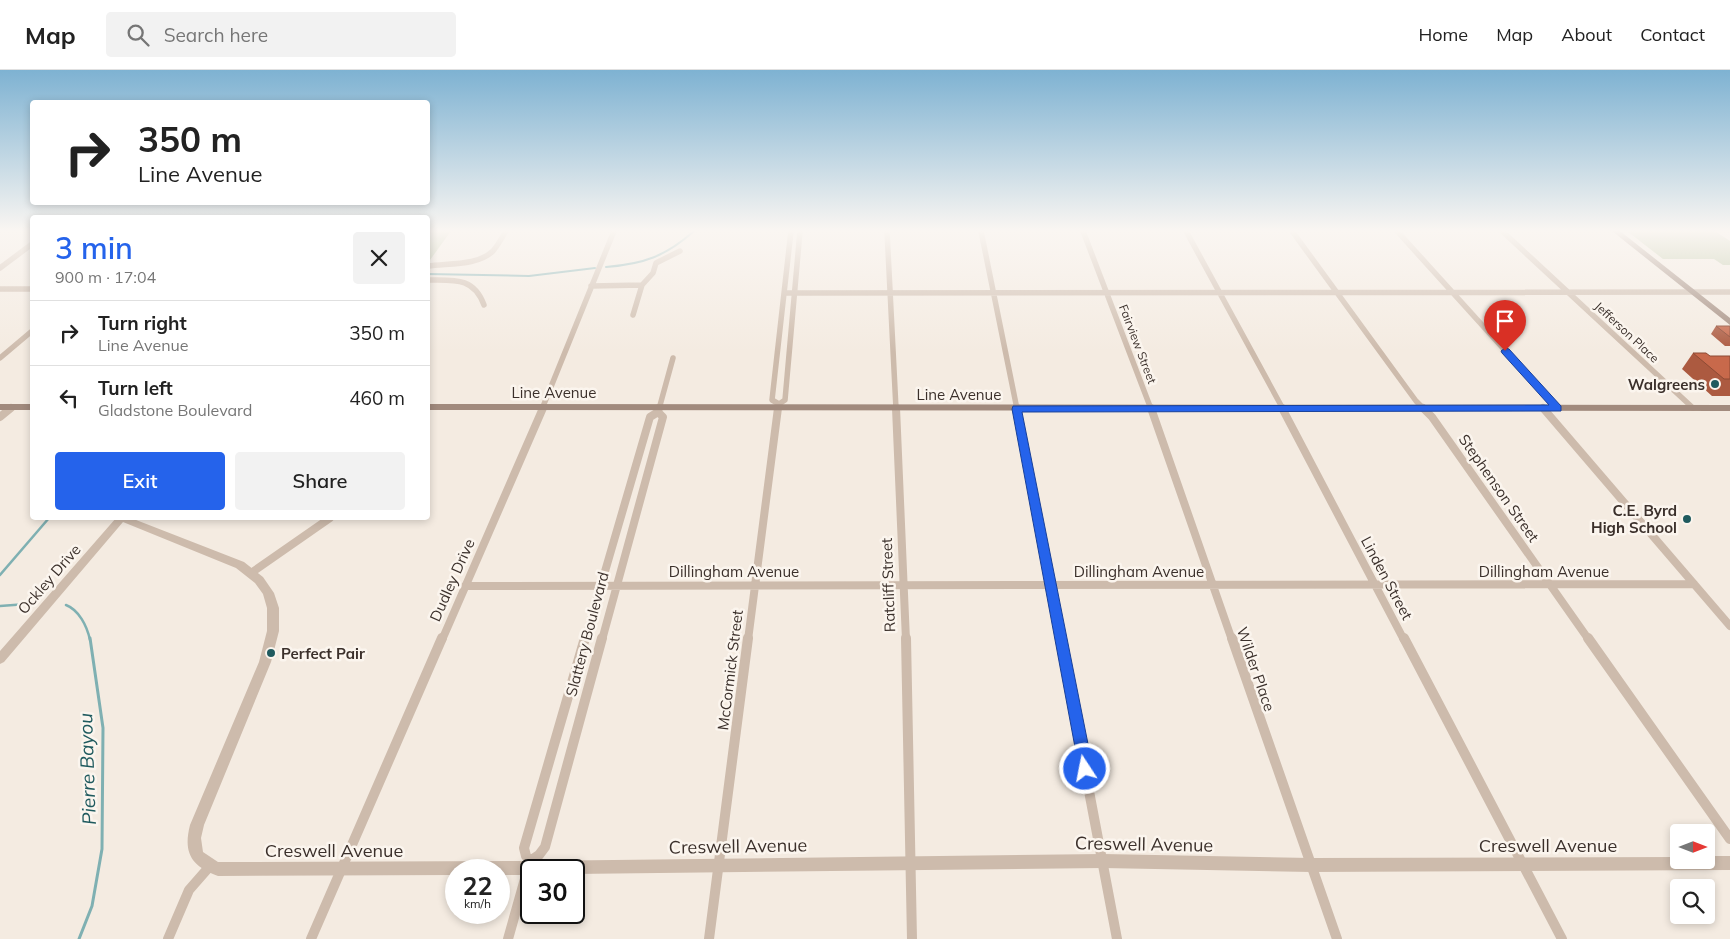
<!DOCTYPE html>
<html lang="en">
<head>
<meta charset="utf-8">
<style>
  :root { --surface:#fff; --page:#f2f2f2; --text:#222; --muted:#767676; --line:#e0e0e0; --accent:#2563eb }
  body { margin:0; font-family:Mulish,sans-serif; background:var(--page); color:var(--text); height:100vh; display:flex; flex-direction:column; font-size:19px; white-space:nowrap }
  * { box-sizing:border-box; margin:0 }
  p { font-size:16px; color:var(--muted) }
  .icon { flex:none; width:28px; height:28px; fill:none; stroke:currentColor; stroke-width:2; stroke-linecap:round; stroke-linejoin:round }
  .map { position:relative; flex:1; overflow:hidden }
  .sheet { position:absolute; left:30px; top:145px; width:400px; height:305px; display:flex; flex-direction:column; background:var(--surface); border-radius:5px; box-shadow:0 2px 8px #0003 }
  .sheet>* { flex:none }
  .hud { position:absolute; left:30px; top:30px; width:400px; height:105px; border-radius:5px; box-shadow:0 2px 8px #0003; background:#fff; color:var(--text); overflow:hidden }
  .needle { width:32px; rotate:90deg }
  .buttons { position:absolute; left:1670px; top:754px; display:grid; gap:10px }
  .buttons a { display:grid; place-items:center; width:45px; height:45px; border-radius:5px; background:var(--surface); box-shadow:0 2px 8px #0003; font-size:25px }
  .speed { position:absolute; left:445px; top:789px; display:flex; gap:10px; font-size:25px; font-weight:700; text-align:center }
  .speed>* { display:grid; place-content:center; width:65px; height:65px; border-radius:50%; background:var(--surface); box-shadow:0 2px 8px #0003; line-height:1 }
  .speed small { font-size:12px; font-weight:400 }
  .speed .limit { border:2px solid #111; border-radius:8px; background:#fff; color:#111 }
  .pin { position:absolute; display:grid; place-items:center; width:42px; height:42px; color:#fff; margin:-51px -21px; border-radius:50% 50% 50% 0; rotate:-45deg; box-shadow:0 0 5px #0007 }
  .pin .icon { rotate:45deg }
  .me { position:absolute; width:55px; margin:-28px; rotate:349deg; stroke-linejoin:round; filter:drop-shadow(0 0 4px #0008) }
  .turn { display:flex; align-items:center; gap:18px; height:105px; padding:0 25px; font-size:22px }
  .turn .icon { width:65px; height:65px; stroke-width:2.5 }
  .turn b { display:block; font-size:35px; line-height:42px }
  .round { display:grid; place-items:center; flex:none; width:52px; height:52px; border-radius:5px; background:var(--page) }
  .head { display:flex; align-items:center; justify-content:space-between; height:85px; padding:0 25px }
  h1 { font-size:30px; font-weight:600; line-height:38px; color:var(--accent) }
  .cta { display:flex; gap:10px; margin-top:auto; padding:10px 25px }
  .cta a { flex:1; height:58px; border-radius:5px; background:var(--accent); color:#fff; font-size:20px; font-weight:600; line-height:58px; text-align:center }
  .cta a+a { background:var(--page); color:var(--text) }
  ul { padding:0; list-style:none }
  li { display:flex; align-items:center; gap:15px; height:65px; padding:0 25px; border-top:1px solid var(--line) }
  li div { flex:1 }
  li b { display:block; font-size:19px }
  li em { font-style:normal }
  header { display:flex; align-items:center; gap:30px; box-sizing:border-box; height:70px; padding:0 25px; background:var(--surface); border-bottom:1px solid var(--line) }
  header strong { font-size:24px }
  nav { display:flex; gap:28px; margin-inline-start:auto; font-size:18px }
  .search { width:350px; height:45px; background:var(--page); display:flex; align-items:center; gap:12px; box-sizing:border-box; padding:0 18px; border-radius:5px; color:var(--muted); font-size:19px }
  .map>svg:first-child { display:block }
</style>
</head>
<body>
<header>
<strong>Map</strong>
<div class="search"><svg class="icon" aria-label="search" viewBox="0 0 24 24"><circle cx="10" cy="10" r="6"/><path d="M15 15l6 6"/></svg>Search here</div>
<nav><a>Home</a><a>Map</a><a>About</a><a>Contact</a></nav>
</header>
<div class="map">
<svg width="1730" height="869" viewBox="0 0 1730 869">
  <rect width="100%" height="100%" fill="#f4ebe1"/>
  <path fill="#b8c4a0" d="M428,161H451L430,190L428,191Z
    M1627,161H1715L1730,171V195H1723L1714,189H1663Z"/>
  <g fill="none" stroke-linecap="round" stroke-linejoin="round">
    <path stroke="#7fb0b2" stroke-width="2" d="M606,197C644,194 666,186 694,161
      M428,204L529,206L595,198"/>
    <path stroke="#7fb0b2" stroke-width="2.5" d="M0,505L49,448
      M66,535C79,540 87,556 90,570
      M0,536L27,534"/>
    <path stroke="#7fb0b2" stroke-width="3" d="M79,869L92,836L102,779L103,658L90,568"/>
    <path stroke="#cdbbac" stroke-width="5.5" d="M887,161L896,339
      M981,161L1017,339
      M1083,161L1151,339
      M1186,161L1283,339
      M1292,161L1416,331L1424,339
      M1397,161L1557,338
      M1502,161L1693,338
      M428,196C447,193 478,196 493,181C498,175 502,168 506,161
      M0,198L32,174
      M428,210C454,210 474,207 484,235
      M591,216L642,215
      M0,219H32
      M784,223L1730,222
      M633,245L642,215L653,203L656,193L680,181
      M0,288L32,261
      M779,334L772,330L791,161
      M10,339L12,337
      M542,339L614,161
      M659,339L673,288
      M778,339L779,334L785,330L800,161"/>
    <path stroke="#cdbbac" stroke-width="8" d="M896,338L906,570
      M1017,338L1061,570
      M1151,338L1232,570
      M1282,338L1404,570
      M1423,338L1432,347L1589,570
      M1543,338L1730,556
      M0,347L11,338
      M251,503L330,448
      M465,516L1694,514
      M442,570L543,338
      M585,570L650,347L658,342L659,338
      M602,570L663,347L658,342
      M748,570L778,338"/>
    <path stroke="#cdbbac" stroke-width="10" d="M906,568L912,869
      M1060,568L1117,869
      M1232,568L1337,869
      M1404,568L1562,869
      M1588,568L1730,769
      M530,791L526,786L524,778L585,568
      M168,869L189,820L210,796
      M311,869L442,568
      M508,869L530,791L539,785L545,777L602,568
      M709,869L748,568"/>
    <path fill="#cdbbac" fill-rule="evenodd" d="M116,448H131L244,492L263,507L274,523L279,538V561L271,592L204,755L201,768L203,782L218,792L528,791L1103,784L1311,788L1679,787V790H1706V786H1730V800L1311,802L1103,798L574,804V800H531V805H499V800H456V805L218,806C191,796 183,783 190,755L259,592L267,561V538L263,524L255,513L236,498L123,452L4,592L0,594V581Z"/>
    <path fill="#a18a7d" fill-rule="evenodd" d="M1612,161H1620L1730,248V255Z
      M0,334H32V340H0Z
      M428,334L1730,335V341L428,340Z"/>
  </g>
  <path fill="#ac5a40" d="M1716,256H1730V276H1725L1711,264Z
    M1693,283L1710,286H1730V326H1712L1682,299Z"/>
  <path fill="#c8694b" stroke="#8c4a34" d="M1716,256H1730V267Z
    M1693,283H1706L1710,286H1730V309H1724Z"/>
  <linearGradient id="sky" x2="0" y2="1"><stop stop-color="#7eb2d2"/><stop offset="0.57" stop-color="#faf6f2"/><stop offset="1" stop-color="#faf6f2" stop-opacity="0"/></linearGradient>
  <rect width="1730" height="282" fill="url(#sky)"/>
  <path fill="#2563eb" stroke="#184099" d="M1505,278L1509,279L1561,336V341L1022,342L1093,699L1090,704L1085,705L1080,704L1012,339L1013,336L1549,335L1502,283L1501,281Z"/>
  <g fill="#1f5a5e" stroke="#fbf5ee" stroke-width="2">
    <circle cx="1715" cy="314" r="5"/>
    <circle cx="1687" cy="449" r="5"/>
    <circle cx="271" cy="583" r="5"/>
  </g>
  <g text-anchor="middle" dominant-baseline="central" stroke-width="5" stroke-linejoin="round" paint-order="stroke">
    <g font-size="12" fill="#3b302b" stroke="#fbf5ee">
      <text transform="translate(1627 262) rotate(43)">Jefferson Place</text>
      <text transform="translate(1138 274) rotate(69)">Fairview Street</text>
    </g>
    <g font-size="15" font-weight="bold" fill="#3b302b" stroke="#fbf5ee" text-anchor="end">
      <text x="1705" y="314">Walgreens</text>
      <text x="1677" y="440">C.E. Byrd<tspan x="1677" dy="17">High School</tspan></text>
      <text x="281" y="583" text-anchor="start">Perfect Pair</text>
    </g>
    <g font-size="15" fill="#3b302b" stroke="#fbf5ee">
      <text x="554" y="322">Line Avenue</text>
      <text x="959" y="324">Line Avenue</text>
      <text transform="translate(1499 418) rotate(55)">Stephenson Street</text>
      <text x="734" y="501">Dillingham Avenue</text>
      <text x="1139" y="501">Dillingham Avenue</text>
      <text x="1544" y="501">Dillingham Avenue</text>
      <text transform="translate(1387 508) rotate(62)">Linden Street</text>
      <text transform="translate(49 509) rotate(-49)">Ockley Drive</text>
      <text transform="translate(452 510) rotate(-66)">Dudley Drive</text>
      <text transform="translate(888 515) rotate(-92)">Ratcliff Street</text>
      <text transform="translate(587 564) rotate(-75)">Slattery Boulevard</text>
      <text transform="translate(1256 599) rotate(71)">Wilder Place</text>
      <text transform="translate(730 600) rotate(-83)">McCormick Street</text>
    </g>
    <g font-size="18" fill="#3b302b" stroke="#fbf5ee">
      <text transform="translate(1144 774) rotate(1)">Creswell Avenue</text>
      <text x="1548" y="775">Creswell Avenue</text>
      <text transform="translate(738 776) rotate(-1)">Creswell Avenue</text>
      <text x="334" y="780">Creswell Avenue</text>
    </g>
    <g font-size="19" font-style="italic" fill="#1f5a5e" stroke="#fbf5ee">
      <text transform="translate(87 699) rotate(-92)">Pierre Bayou</text>
    </g>
  </g>
</svg>
<div class="buttons">
<a><svg class="needle" viewBox="-14 -14 28 28"><path d="M0-13l5 13h-10z" fill="#e53935"/><path d="M0 13l5-13h-10z" fill="#767676"/></svg></a>
<a><svg class="icon" aria-label="search" viewBox="0 0 24 24"><circle cx="10" cy="10" r="6"/><path d="M15 15l6 6"/></svg></a>
</div>
<div class="speed"><div>22<small>km/h</small></div><div class="limit">30</div></div>
<div class="pin" style="left:1505px;top:281px;background:#d93025"><svg class="icon" aria-label="arrive" viewBox="0 0 24 24"><path d="M6 21V4h12l-3 4 3 4H6"/></svg></div>
<svg class="me" style="left:1085px;top:699px" viewBox="-20 -20 40 40"><circle r="17" fill="#2563eb" stroke="#fff" stroke-width="3"/><path d="M0-11L8 9 0 5-8 9z" fill="#fff"/></svg>
<div class="hud">
<div class="turn"><svg class="icon" aria-label="right" viewBox="0 0 24 24"><path d="M7 20v-9h11M14 6l5 5-5 5"/></svg><div><b>350 m</b>Line Avenue</div></div>
</div>
<section class="sheet">
<div class="head"><div><h1>3 min</h1><p>900 m · 17:04</p></div><a class="round"><svg class="icon" aria-label="close" viewBox="0 0 24 24"><path d="M6 6l12 12M18 6L6 18"/></svg></a></div>
<ul>
<li><svg class="icon" aria-label="right" viewBox="0 0 24 24"><path d="M7 20v-9h11M14 6l5 5-5 5"/></svg><div><b>Turn right</b><p>Line Avenue</p></div><em>350 m</em></li>
<li><svg class="icon" aria-label="left" viewBox="0 0 24 24"><path d="M17 20v-9H6M10 6l-5 5 5 5"/></svg><div><b>Turn left</b><p>Gladstone Boulevard</p></div><em>460 m</em></li>
</ul>
<div class="cta"><a>Exit</a><a>Share</a></div>
</section>
</div>
</body>
</html>
